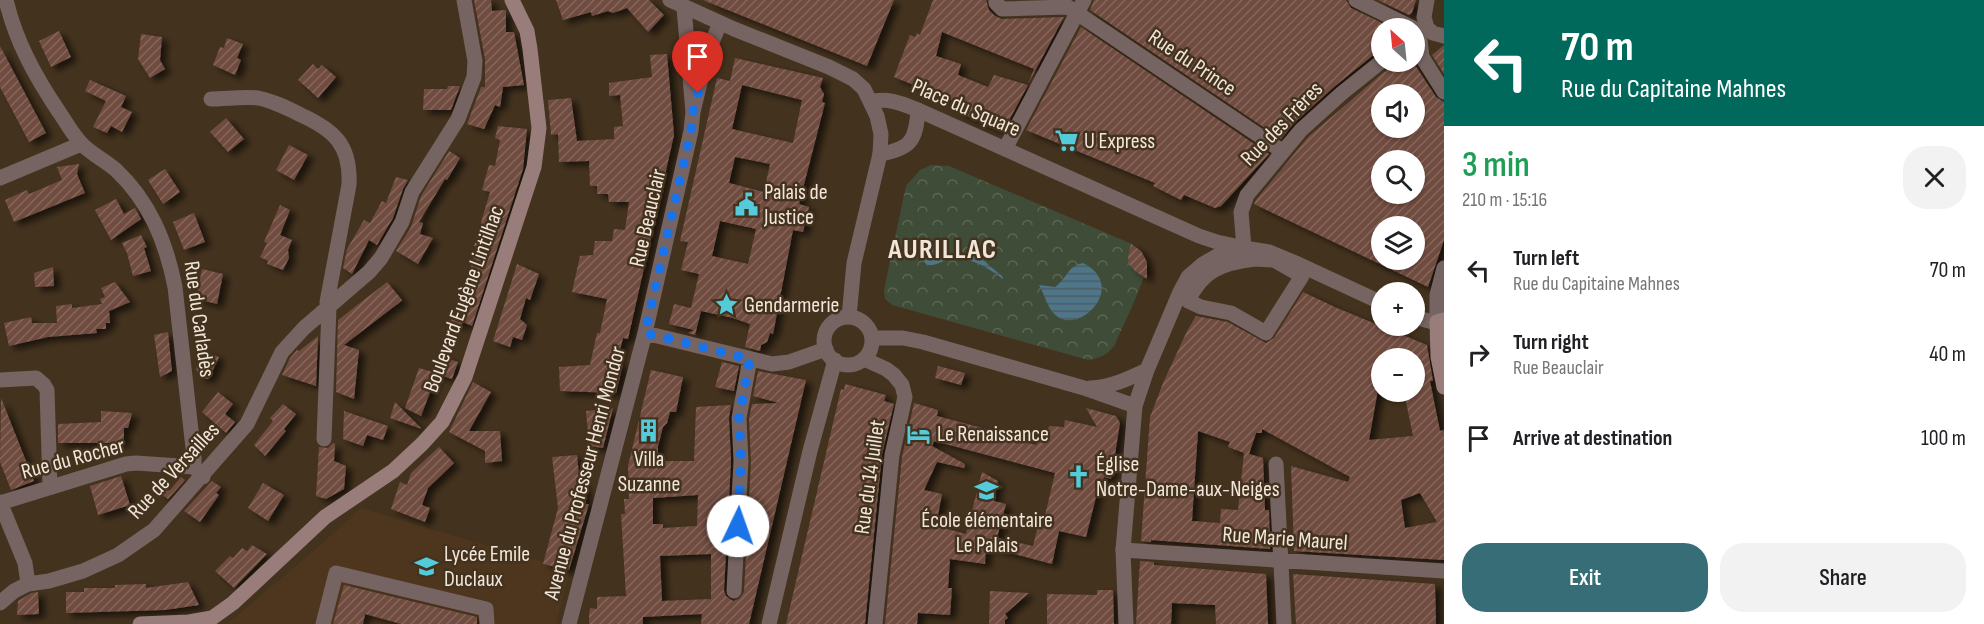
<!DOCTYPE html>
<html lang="en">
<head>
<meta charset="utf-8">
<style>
  :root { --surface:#fff; --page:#f2f2f2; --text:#202124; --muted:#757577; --accent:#376d76 }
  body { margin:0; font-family:"Sofia Sans Condensed",sans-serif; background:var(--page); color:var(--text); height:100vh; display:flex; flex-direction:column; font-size:22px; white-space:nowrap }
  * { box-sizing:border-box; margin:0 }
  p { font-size:20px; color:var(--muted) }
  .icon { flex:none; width:33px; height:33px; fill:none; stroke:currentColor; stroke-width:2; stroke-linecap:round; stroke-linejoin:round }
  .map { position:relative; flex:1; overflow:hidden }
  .details { display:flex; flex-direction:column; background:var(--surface); width:540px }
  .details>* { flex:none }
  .top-card { background:#00695c; color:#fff; overflow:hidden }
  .needle { width:39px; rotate:333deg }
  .controls { position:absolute; left:1371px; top:18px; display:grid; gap:12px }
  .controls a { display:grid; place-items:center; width:54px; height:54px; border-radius:50%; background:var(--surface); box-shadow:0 2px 4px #0004; font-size:30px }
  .pin { position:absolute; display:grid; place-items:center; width:51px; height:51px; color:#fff; margin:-62px -26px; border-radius:50% 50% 50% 0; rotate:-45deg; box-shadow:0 0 6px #0007 }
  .pin .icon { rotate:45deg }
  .me { position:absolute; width:66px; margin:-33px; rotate:3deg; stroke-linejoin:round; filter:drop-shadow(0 0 4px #0008) }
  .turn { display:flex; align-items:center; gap:21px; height:126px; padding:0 18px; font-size:27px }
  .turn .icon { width:78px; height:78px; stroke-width:2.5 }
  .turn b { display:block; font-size:42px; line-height:51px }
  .round { display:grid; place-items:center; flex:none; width:63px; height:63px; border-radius:24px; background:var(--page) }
  .head { display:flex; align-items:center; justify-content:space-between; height:102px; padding:0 18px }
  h1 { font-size:36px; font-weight:600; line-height:45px; color:#1e9e55 }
  .button { display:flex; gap:12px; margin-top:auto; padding:12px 18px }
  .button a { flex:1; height:69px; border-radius:24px; background:var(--accent); color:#fff; font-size:24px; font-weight:600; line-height:69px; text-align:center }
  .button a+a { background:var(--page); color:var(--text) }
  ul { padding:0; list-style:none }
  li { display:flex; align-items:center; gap:18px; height:84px; padding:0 18px }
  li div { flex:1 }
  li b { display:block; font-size:22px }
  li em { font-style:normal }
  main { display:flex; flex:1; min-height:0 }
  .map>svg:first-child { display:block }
</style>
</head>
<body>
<main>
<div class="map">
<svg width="1444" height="624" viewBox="0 0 1444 624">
  <defs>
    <pattern id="park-crowns" width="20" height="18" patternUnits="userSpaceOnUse" patternTransform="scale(1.5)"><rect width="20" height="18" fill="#3f4c37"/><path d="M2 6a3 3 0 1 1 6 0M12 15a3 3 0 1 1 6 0" fill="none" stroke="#5b6653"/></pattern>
    <pattern id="water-rules" width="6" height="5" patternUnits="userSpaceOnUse" patternTransform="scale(1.5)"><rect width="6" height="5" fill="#4e7588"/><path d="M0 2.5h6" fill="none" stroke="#4c5d64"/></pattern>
    <pattern id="building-hatch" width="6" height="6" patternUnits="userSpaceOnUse" patternTransform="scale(1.5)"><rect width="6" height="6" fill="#704c40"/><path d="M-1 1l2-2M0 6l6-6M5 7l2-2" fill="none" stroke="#85665b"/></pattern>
    <filter id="shadow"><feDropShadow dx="6" dy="4" stdDeviation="3" flood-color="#0009"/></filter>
  </defs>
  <rect width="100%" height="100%" fill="#43321e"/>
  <path fill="#4d361d" d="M361,508L570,570L556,624H227L318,547Z"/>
  <path fill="url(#park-crowns)" d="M931,165L949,166L1132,244C1138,249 1145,254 1146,262C1149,275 1121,329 1115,345C1107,355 1101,358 1088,360L892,305L885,299L884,290L906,186L920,170Z"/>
  <path fill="url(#water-rules)" d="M931,243L937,246L944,256L967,254L980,258L1002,276L1003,279C985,266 970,256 947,260C940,262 935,266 928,265L925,263L920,250L925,244Z
    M1083,263C1127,285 1083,333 1058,317C1048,311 1045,295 1039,285L1055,287C1067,279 1067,266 1083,263Z"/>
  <path fill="url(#building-hatch)" fill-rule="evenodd" filter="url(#shadow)" d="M474,0H491L492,11L506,10V32H514L524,85L503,87L500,107L495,105L484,129L467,124L481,87H485V59Z
    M556,0H649L664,15L648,32L627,8L613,13L608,11L592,16L591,12L563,20Z
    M703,0H894L867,66Z
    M933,0H986L989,10L995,16L1002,19L1064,17L1028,84L1034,69L942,32L936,56L961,64L958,75L988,87L994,75L1028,85L1006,126L996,129L958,112L953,101L894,77L910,35L915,37L917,33L920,35Z
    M1094,0H1346L1351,8L1382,23V51L1376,53L1335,86L1294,123L1281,139L1090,10Z
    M1378,0H1416L1412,13L1409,15Z
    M1081,27L1269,154L1221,206L1215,208L1184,195L1181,200L1153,186L1155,183L1026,130Z
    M59,31L71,57L51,67L39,41Z
    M141,34L162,37L160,60L165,69L150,78L138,59Z
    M227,38L243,44L237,58L241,60L235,75L213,65L220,47L224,48Z
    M1444,45V74L1432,55Z
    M0,46L46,133L29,142L0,87Z
    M667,54L674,135L628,339L623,338L617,363L623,364L616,393L560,391L559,367L590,365L597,333H600L607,299L572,292L580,256L593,255L595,241H612L614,229L625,230L629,202H609L608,194H597V186H590L589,161L559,162L558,134L551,135L548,100L571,98L577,141L614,139V127L623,126L620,95L609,96V83L652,77L650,55Z
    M735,58L823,78L820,87L824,94L822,102L825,103L799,204L809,207L803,232L793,230L773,334L770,333L767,342L761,345L760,351L745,347L750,324L733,318L701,311L695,335L688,333L694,330L669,324L674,304L691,308L699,274L681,270L688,242L680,241L717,78L730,81ZM742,85L802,100L793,143L732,129ZM735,157L770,164L764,192L729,183ZM720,221L756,229L748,264L712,256Z
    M1406,62H1413L1436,97L1444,102V240L1428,287L1254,204L1256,200L1308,137L1384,72ZM1382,94H1414V128H1382ZM1382,160H1414V194H1382ZM1382,226H1414V260H1382Z
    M313,64L318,69L322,65L336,77L318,98L298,80Z
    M90,80L126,96L121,107L132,112L122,132L111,126L107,133L93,127L106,101L85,91Z
    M448,86H460L451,110H423L424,89H447Z
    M226,118L244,139L228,152L210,132Z
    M498,126L527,129L523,169L472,326L463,322L461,326L450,322L458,299L464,300L473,268L471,267L477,246H474L490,192L482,190L489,165L495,166L500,140L495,138Z
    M289,145L308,155L294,180L276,170Z
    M449,151L460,158L447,180L445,179L419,222L423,223L420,234L433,238L418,264L396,251L411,227L421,196Z
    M79,164L77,174L85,193L14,222L5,200L27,190L29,194L62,180L57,167Z
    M165,169L180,192L163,204L148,180Z
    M396,177L408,180L403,189L393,218L377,245L369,240L352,274L343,268L347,249L364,220L370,223L382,201L386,203Z
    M116,199L124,214L135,208L141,219L111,240L95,210Z
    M280,205L290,210L280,235L292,240L288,250L289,258L283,270L267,264L268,261L260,257L267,243L264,242Z
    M194,213L205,242L184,250L173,222Z
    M141,235L147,247L144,248L151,271L133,276L127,253L122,243Z
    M1131,244L1141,251L1147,262V279L1135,271L1129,264L1128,257Z
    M517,264L539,274L530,300L526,298L520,319L527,325L522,340L513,337L510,347L493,341Z
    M53,267L54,286L35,287L34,273Z
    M202,269L223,274L217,304L196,299Z
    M115,282L130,302L109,311L110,323H106V329H96L97,333L48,337L9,346L4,323L31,317L32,323H57L56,306L72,304V308L102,304L100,299L105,297L101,288Z
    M387,282L402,300L400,302L344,345L359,350L354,399L336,392L338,320Z
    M1303,292L1337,308L1427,345L1433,381H1430L1440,431L1444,430V560L1294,551L1291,466L1348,482L1350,477L1262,429V433H1256L1249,454L1263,458L1265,510H1269L1270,549L1151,540V542L1141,541L1150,417L1163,383L1187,331L1196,316L1228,322L1266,343L1274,338ZM1382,358H1414V392H1404L1413,436L1369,440L1379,384H1382ZM1198,431L1230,442L1228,447L1244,453L1238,510L1221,509L1220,523L1192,521ZM1420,493L1437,522L1405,528L1401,500Z
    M168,332L172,371L160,377L154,335Z
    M318,336L316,386L282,375L290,358L297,350L299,351Z
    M204,351L219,357L209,379L200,378L196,368Z
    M440,356L458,362L452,379L437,374L421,416L405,408L419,368L433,372Z
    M722,362L739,366L734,391L715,387Z
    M938,366L965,373L961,385L935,378Z
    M651,370L683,377L676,412H670L667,423L663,427L658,446V461H694L696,407L731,405L729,418L731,461L724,590L726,596L733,601L739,599L744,592L751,462L749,419L752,404L779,403L753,396L758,371L806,380L749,624H701L702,614L643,617V624H589V615L590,608L597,609V597L626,596L621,514H625L624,499H629L628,466ZM698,495L697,526L663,528V524H653V498ZM711,554V599L662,601L660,556Z
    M473,382L491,392L469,431H500L502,461L485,463V451L449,432Z
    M845,384L886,395L884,401L894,404L882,454L865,624H786L841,389L844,390Z
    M218,392L233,404L225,414L235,422L226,433L202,412Z
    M1,398L34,481L11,490L0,462Z
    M395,402L422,429L390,418Z
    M914,403L938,410L937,416L994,431V434L1036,445L1050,426L1064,427L1065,420L1097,427L1086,408L1116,416L1120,423L1111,479L1104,477L1101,490L1098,489L1086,537L1059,531L1052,564L995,549L998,538L1033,546L1038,526L1042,528L1055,473L934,441L932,446L965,464L964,468L937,462L924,490L942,494L936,526L966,534L982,472L998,481L994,501L1006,504L994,549L986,547L985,564L950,559L948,588H952L950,615L918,613L917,624H885L902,457Z
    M283,404L296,414L284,429L286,431L265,456L254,445L273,421L270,418Z
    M613,408L603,448L589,446L586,411Z
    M101,411L132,413L128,428H124V443H58V424L101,422Z
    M344,411L388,426L383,440L367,435L363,446L343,439Z
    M333,443L335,444L334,461L346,466L344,489L326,499L316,496L319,447L328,448Z
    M439,447L454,463L428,488L422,505L430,508L425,522L391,509L400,482L407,485L411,473Z
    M577,455L580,484L584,483L586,504H589L569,570L543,564L558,508L552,457Z
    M121,476L130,505L98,515L90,486Z
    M181,477L185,480L168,499L158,492L170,490Z
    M212,481L221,487L216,493L219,495L200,522L184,511Z
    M263,483L284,495L268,521L248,508Z
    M252,545L267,554L234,588L215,571L230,556L233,558L242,548L247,551Z
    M1140,561L1154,562V565L1266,574L1268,624H1216L1215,605L1172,603L1171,624H1136Z
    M1293,574L1435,584L1436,624H1296Z
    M188,582L199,605L165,610L66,613V592H84V588H115V585L146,584V588Z
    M344,585L477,617V624H401L365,614L363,624H333Z
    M1097,590H1113L1114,624H1047V594L1097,595Z
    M990,591L1029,593L1005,614L1008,618L1005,620V624H989Z
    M38,592L39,614L17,615L18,601L31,593Z"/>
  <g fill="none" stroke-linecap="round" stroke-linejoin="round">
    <path stroke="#766462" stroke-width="15" d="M996,0V3L1002,9L1068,7L1282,151
      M1356,0L1413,28
      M1419,31L1422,57L1444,92
      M918,110L1199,236L1217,242L1244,248L1241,212L1247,195L1301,130L1342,93L1382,61
      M1005,149L1084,0
      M1255,259L1274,260L1302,276L1266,333L1231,313L1201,307L1188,301C1202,270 1222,263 1255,259Z
      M1437,322V295L1444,268"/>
    <path stroke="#766462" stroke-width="15" d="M6,0C16,42 35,76 59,112C66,122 72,133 80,142C89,153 105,160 116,170C150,202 166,242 175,287L194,457V467L203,477
      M1427,0L1424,17L1427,28
      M684,8L693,112L707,54L720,23
      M1427,28L1433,33L1444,36
      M211,99C226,99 244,96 258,98C273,101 287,108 301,115C334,130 351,145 349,185L327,302L329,308L324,439
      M871,102C887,97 903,104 918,110C916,140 911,149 880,154
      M0,178L81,144
      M645,333L772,364L789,362L826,349
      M864,359L886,369L894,375L902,385L905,397L892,455L875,624
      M0,380L36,378L44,385L47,390L50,487
      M1276,464L1284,624
      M0,502L25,563L28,584
      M0,503L126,464L136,463L194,467
      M1123,550L1444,571
      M734,591L741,461L739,418L750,359
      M0,603L14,591L28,584L49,581L83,571L118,555L154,530L247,424L282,352L304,328L369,272L381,258L402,222L412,192L458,119L474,77L475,61L464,0
      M323,624L336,573L486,609L487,624
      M569,624L645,333L691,131L693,112"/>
    <path stroke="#766462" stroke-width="15" d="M670,0L734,29L829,67L853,79L864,89L877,116L881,134L880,154L854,263L849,317
      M1414,317L1444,325
      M824 341a24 24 0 1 1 48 0a24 24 0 1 1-48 0Z
      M872,338H903L923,342L1084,388L1135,406
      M1090,388C1111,387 1128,379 1147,370
      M769,624L810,451L835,360
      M1126,624L1123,550L1135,406L1147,370L1180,292L1188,277L1203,264L1217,256L1244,248L1269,252L1298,264L1382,303"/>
    <path stroke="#997d7a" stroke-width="15" d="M1444,320L1437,322L1438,357L1444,387
      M140,624L189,622L212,618L233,603L325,517L393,471L422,444L442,422L465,377L534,167L539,128L530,49L527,31L512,0"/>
  </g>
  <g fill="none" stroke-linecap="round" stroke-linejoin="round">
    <path stroke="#1a73e8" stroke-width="10" stroke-dasharray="0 18" d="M698,93L693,112L691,131L645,333L750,359L739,418L741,460L738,526"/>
  </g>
  <defs>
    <symbol id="supermarket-bare" viewBox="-9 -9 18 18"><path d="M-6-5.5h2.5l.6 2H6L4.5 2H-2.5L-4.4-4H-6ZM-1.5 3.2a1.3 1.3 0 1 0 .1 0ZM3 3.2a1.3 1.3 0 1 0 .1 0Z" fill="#53cbda" stroke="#43321e" stroke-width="2.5" paint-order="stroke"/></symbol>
    <symbol id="civic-bare" viewBox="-9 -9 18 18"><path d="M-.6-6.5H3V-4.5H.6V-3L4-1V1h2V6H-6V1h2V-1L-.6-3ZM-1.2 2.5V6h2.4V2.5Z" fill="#53cbda" stroke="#43321e" stroke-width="2.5" paint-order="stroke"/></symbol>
    <symbol id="sight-bare" viewBox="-9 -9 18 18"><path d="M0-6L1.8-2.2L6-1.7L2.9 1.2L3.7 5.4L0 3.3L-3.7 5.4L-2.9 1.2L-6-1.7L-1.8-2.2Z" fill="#53cbda" stroke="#43321e" stroke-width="2.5" paint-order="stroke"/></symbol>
    <symbol id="building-bare" viewBox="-9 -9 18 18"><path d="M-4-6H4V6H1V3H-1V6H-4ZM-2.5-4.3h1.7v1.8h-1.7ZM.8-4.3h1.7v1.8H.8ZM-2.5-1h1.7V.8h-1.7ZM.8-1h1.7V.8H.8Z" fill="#53cbda" stroke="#43321e" stroke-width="2.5" paint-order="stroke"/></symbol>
    <symbol id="hotel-bare" viewBox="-9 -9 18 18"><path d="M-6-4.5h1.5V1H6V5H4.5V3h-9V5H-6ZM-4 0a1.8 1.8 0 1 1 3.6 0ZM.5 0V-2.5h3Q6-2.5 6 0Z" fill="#53cbda" stroke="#43321e" stroke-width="2.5" paint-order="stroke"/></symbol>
    <symbol id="church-bare" viewBox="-9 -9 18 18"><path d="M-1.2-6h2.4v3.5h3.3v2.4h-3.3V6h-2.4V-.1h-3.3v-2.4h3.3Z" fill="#53cbda" stroke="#43321e" stroke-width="2.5" paint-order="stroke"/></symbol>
    <symbol id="school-bare" viewBox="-9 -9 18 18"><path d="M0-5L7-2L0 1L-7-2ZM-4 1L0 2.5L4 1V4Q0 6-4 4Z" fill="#53cbda" stroke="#43321e" stroke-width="2.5" paint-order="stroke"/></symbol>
  </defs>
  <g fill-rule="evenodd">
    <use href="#supermarket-bare" x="1050" y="124" width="33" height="33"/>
    <use href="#civic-bare" x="730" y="188" width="33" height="33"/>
    <use href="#sight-bare" x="710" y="288" width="33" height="33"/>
    <use href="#building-bare" x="632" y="414" width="33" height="33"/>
    <use href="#hotel-bare" x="902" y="418" width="33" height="33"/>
    <use href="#church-bare" x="1062" y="460" width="33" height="33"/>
    <use href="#school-bare" x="970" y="474" width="33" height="33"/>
    <use href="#school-bare" x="410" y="550" width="33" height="33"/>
  </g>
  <g text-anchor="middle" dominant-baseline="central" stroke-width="5" stroke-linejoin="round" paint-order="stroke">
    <g font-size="22" fill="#f2e6da" stroke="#43321e">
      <text transform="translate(1192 63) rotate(34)">Rue du Prince</text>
      <text transform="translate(966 108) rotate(23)">Place du Square</text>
      <text transform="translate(1282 124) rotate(-46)">Rue des Frères</text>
      <text transform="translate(648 218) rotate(-77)">Rue Beauclair</text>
      <text transform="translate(464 299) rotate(-70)">Boulevard Eugène Lintilhac</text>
      <text transform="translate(199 319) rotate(82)">Rue du Carladès</text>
      <text transform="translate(73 459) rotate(-15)">Rue du Rocher</text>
      <text transform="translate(174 471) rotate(-47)">Rue de Versailles</text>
      <text transform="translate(585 473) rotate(-75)">Avenue du Professeur Henri Mondor</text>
      <text transform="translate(870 477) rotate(-82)">Rue du 14 Juillet</text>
      <text transform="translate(1285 539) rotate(4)">Rue Marie Maurel</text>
    </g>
    <g font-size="22" fill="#f2e6da" stroke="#43321e" text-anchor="start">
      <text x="1084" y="141">U Express</text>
      <text x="764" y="192">Palais de<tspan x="764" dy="25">Justice</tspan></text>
      <text x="744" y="305">Gendarmerie</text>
      <text x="937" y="434">Le Renaissance</text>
      <text x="649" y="459" text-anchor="middle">Villa<tspan x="649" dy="25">Suzanne</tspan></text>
      <text x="1096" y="464">Église<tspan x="1096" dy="25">Notre-Dame-aux-Neiges</tspan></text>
      <text x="987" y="520" text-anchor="middle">École élémentaire<tspan x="987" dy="25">Le Palais</tspan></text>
      <text x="444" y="554">Lycée Emile<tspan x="444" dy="25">Duclaux</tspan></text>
    </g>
    <g font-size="28" font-weight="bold" letter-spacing="1.5" fill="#f2e6da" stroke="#43321e">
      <text x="943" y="249">AURILLAC</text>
    </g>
  </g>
</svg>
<div class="controls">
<a><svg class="needle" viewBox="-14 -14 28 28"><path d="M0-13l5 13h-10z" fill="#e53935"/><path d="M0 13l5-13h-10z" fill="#757577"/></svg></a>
<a><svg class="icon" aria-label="sound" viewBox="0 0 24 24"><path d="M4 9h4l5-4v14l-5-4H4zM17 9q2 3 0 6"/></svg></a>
<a><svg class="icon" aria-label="search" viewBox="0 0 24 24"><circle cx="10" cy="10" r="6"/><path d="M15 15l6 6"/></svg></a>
<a><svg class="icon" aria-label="layers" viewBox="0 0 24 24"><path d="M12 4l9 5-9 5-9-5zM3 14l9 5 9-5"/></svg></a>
<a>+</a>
<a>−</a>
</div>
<div class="pin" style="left:698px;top:93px;background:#d93025"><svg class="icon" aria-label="arrive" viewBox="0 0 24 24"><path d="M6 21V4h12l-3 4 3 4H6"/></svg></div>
<svg class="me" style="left:738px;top:526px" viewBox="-20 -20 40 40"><circle r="19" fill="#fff"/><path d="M0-13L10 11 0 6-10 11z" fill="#1a73e8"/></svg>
</div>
<section class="details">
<div class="top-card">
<div class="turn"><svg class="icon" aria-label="left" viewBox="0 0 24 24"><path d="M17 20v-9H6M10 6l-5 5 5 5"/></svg><div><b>70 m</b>Rue du Capitaine Mahnes</div></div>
</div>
<div class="head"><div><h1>3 min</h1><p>210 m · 15:16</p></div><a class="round"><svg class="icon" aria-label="close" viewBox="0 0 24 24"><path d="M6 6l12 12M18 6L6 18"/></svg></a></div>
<ul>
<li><svg class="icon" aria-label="left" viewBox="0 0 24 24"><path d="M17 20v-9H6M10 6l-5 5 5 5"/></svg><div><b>Turn left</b><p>Rue du Capitaine Mahnes</p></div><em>70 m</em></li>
<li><svg class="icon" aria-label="right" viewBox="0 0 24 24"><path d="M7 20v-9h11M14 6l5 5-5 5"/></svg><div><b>Turn right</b><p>Rue Beauclair</p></div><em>40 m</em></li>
<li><svg class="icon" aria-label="arrive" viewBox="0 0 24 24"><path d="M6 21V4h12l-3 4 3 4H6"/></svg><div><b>Arrive at destination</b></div><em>100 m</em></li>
</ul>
<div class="button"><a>Exit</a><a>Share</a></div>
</section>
</main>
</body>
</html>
